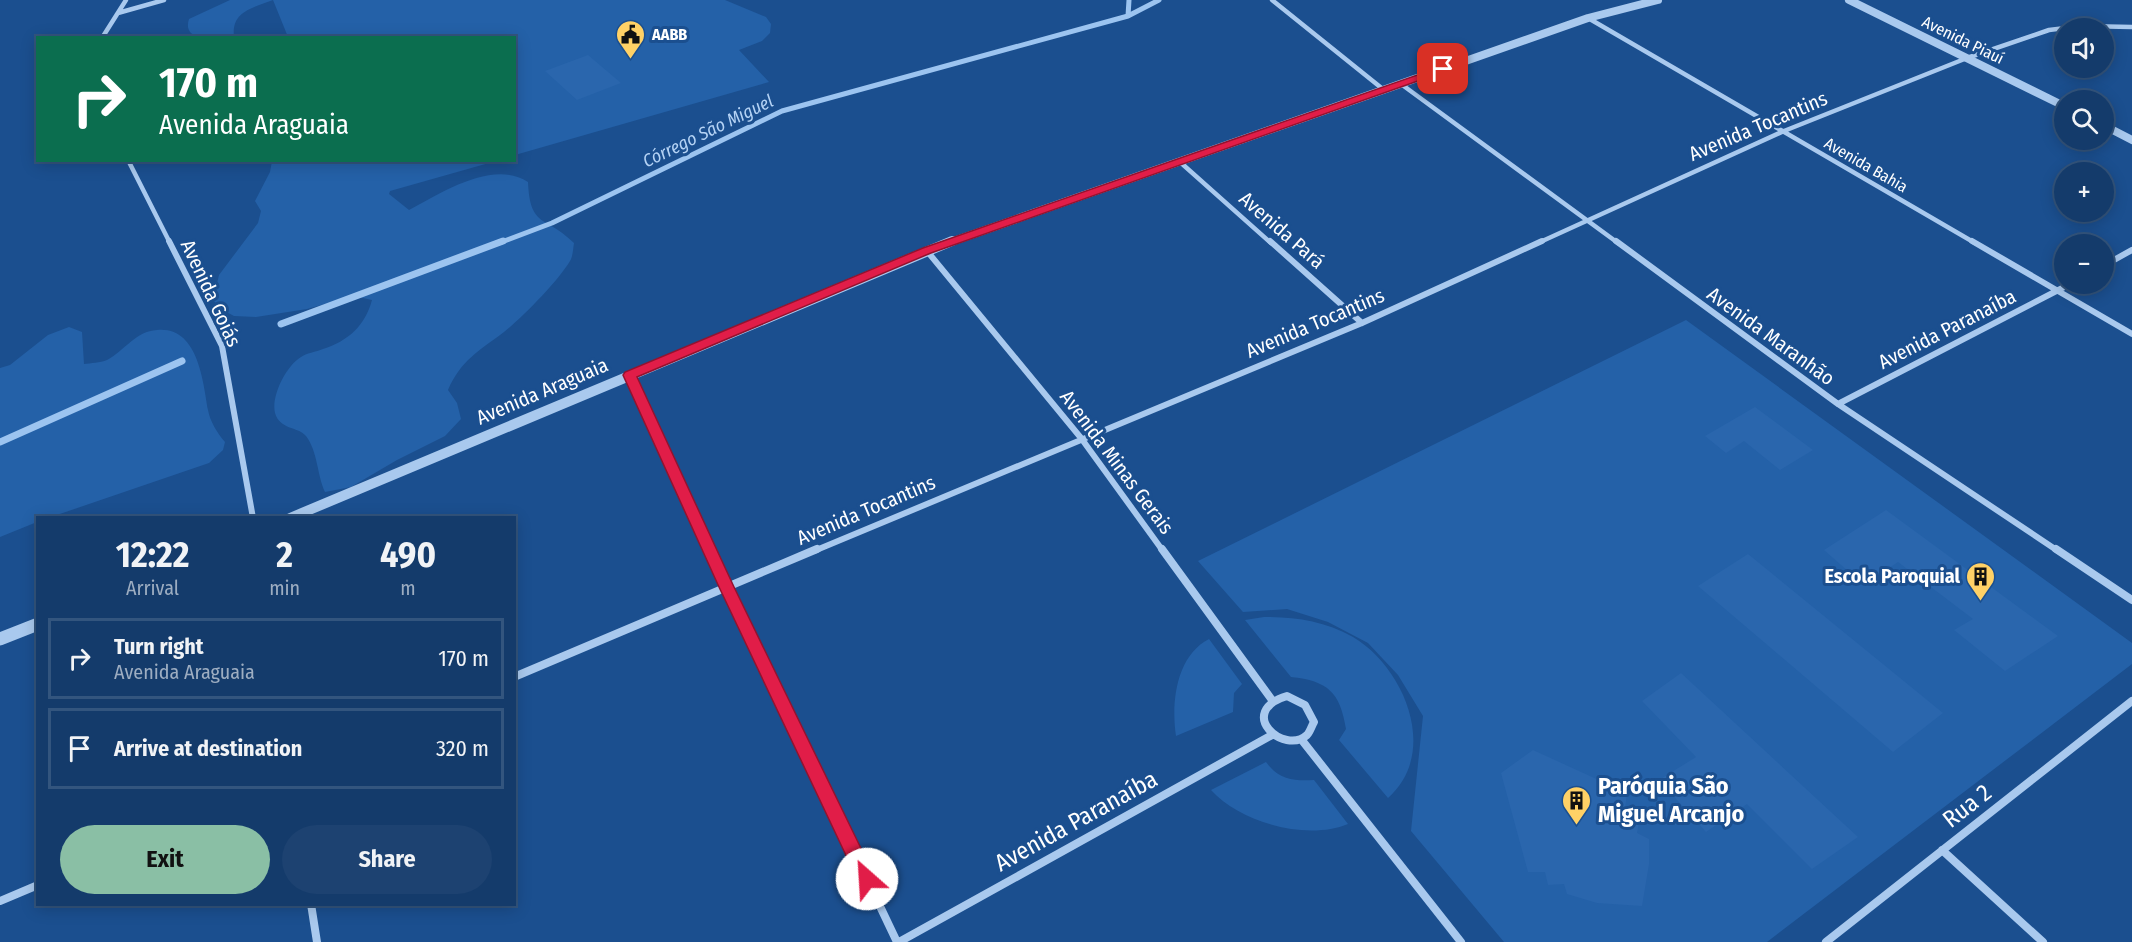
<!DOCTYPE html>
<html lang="en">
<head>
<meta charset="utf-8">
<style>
  :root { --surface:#143b6b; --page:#1d4271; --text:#f1f3f6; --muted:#9dadc1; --line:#33557e; --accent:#8abfa5 }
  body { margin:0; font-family:"Fira Sans Condensed",sans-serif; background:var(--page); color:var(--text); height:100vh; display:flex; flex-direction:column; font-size:22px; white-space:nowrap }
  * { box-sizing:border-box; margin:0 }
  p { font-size:20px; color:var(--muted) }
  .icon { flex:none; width:33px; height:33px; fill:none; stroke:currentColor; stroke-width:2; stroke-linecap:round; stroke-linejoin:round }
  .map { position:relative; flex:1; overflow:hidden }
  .drawer { position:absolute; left:36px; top:516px; width:480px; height:390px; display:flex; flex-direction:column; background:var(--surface); border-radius:0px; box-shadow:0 3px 15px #0003,0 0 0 2px var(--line) }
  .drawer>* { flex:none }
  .banner { position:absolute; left:36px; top:36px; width:480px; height:126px; border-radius:0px; box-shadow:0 3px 15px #0003,0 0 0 2px var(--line); background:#0b6e4f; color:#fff; overflow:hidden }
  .controls { position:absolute; left:2054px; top:18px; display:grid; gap:12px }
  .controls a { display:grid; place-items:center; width:60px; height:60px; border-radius:50%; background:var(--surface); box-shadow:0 3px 15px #0003,0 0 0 2px var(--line); font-size:30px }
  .pin { position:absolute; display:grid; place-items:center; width:51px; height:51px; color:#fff; margin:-26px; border-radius:12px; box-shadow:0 3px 9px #0006 }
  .me { position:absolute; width:66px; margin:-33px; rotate:334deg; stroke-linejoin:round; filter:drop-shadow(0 0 4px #0008) }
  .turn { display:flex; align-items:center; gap:21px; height:126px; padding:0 24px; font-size:27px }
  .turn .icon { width:78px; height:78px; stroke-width:2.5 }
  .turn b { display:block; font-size:42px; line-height:51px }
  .eta { display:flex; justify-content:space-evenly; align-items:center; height:102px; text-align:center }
  .eta b { font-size:36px; font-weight:700; line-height:42px }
  .action { display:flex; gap:12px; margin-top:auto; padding:12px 24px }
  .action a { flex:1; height:69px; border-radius:36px; background:var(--accent); color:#111; font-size:24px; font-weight:700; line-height:69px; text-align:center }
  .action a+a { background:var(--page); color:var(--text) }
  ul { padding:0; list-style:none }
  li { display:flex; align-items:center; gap:18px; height:81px; margin:0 12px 9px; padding:0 12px; border:3px solid var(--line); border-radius:0px }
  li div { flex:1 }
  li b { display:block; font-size:22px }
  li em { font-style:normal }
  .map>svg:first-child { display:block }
</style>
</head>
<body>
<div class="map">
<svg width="2132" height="942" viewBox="0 0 2132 942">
  <rect width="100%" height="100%" fill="#1b4f8f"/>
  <path fill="#2461a8" d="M230,0H725L766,17L771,24L770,33L762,41L739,50L769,82L515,155L514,38L288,37L273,0C253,8 231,11 234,37C219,37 181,44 189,19Z
    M272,161H496L390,191L389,194L409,210C441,193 493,159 528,182C530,229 546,215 574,243C573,249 573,256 570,261C558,281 523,317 504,332C479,351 461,360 448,390L457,403L461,419L445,436L397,460L351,487L325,492C317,475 318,452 306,436C297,426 280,430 275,413C271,396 286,366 301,357C306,353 316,352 323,349C348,341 365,326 372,300L354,296L307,309L256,317L234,316L221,309L213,300L219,275L258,223L261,211L255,201L270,172Z
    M1686,320L2132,643V664L1767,942H1504L1411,831L1423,716L1398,675L1368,643L1328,622L1287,609L1243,612L1198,561Z
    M69,327L82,332L84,364C91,363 100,363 107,360C124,351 136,331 157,330C198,326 203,381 208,410C210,421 217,433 225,442L223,450L209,463L51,517L38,518L37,522L0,537V368L10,365L48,335Z
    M1264,617C1296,617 1324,621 1353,637C1404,667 1440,752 1388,798L1339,740L1346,729C1340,692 1328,681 1291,677L1245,620Z
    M1209,639L1242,684L1234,693L1233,712L1176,736C1171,703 1176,656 1209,639Z
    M1266,762C1279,780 1294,781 1314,780L1348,824C1307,841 1241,823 1211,790Z"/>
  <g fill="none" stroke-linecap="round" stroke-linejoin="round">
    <path stroke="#9cc4f0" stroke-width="5" d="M1128,16L1129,0
      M499,243L552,223L782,111L1128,16L1159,0"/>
    <path stroke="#9cc4f0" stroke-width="7" d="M281,324L503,241
      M0,442L182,361"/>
  </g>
  <path fill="#2a66ad" d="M588,55L621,83L577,100L545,71Z
    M1755,407L1813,450L1780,470L1744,441L1726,453L1705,436Z
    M1886,510L2058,636L2005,671L1954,630L1973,619L1898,562L1864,585L1824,550Z
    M1748,554L1943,713L1893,752L1698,586Z
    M1681,673L1858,837L1812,869L1747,804L1706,832L1659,780L1696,757L1642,701Z
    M1533,750L1627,793L1625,809L1640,817L1637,833L1649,839V864L1642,906L1597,903L1567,894L1564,884L1548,885L1545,872H1528L1501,773Z"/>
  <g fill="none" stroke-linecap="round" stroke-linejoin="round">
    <path stroke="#a9c9ee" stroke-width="4.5" d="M1272,0L1384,90
      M118,13L164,0
      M1588,18L1975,243
      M102,38L126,0
      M1401,84L1618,243
      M128,160L170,243
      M1180,162L1271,243
      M1538,243L1784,131L1967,58L2049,30L2082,26L2132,27"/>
    <path stroke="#a9c9ee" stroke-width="6" d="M169,241L222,346L253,518
      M1270,241L1362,323
      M1616,241L1838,404L2058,551
      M1972,241L2132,334
      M927,251L1081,438L1163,551
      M2103,266L2132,250
      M630,375L710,551
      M1838,404L2070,284
      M814,551L1362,323L1542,241"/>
    <path stroke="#a9c9ee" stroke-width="8" d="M710,549L897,942
      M1162,549L1272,700
      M2056,549L2132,600
      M514,677L817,549
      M1287,696L1305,705L1314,722C1312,725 1310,732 1307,735C1284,756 1235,712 1287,696Z
      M1301,739L1461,942
      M1942,850L2043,942
      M0,901L38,885
      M311,904L317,942
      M899,942L1272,735
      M1826,942L2132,701"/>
    <path stroke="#a9c9ee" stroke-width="8" d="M1849,0L2064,106
      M2103,125L2132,140
      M948,243L1588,18L1658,0"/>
    <path stroke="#a9c9ee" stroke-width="10" d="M290,518L952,241"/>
    <path stroke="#a9c9ee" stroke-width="13" d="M0,639L38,624"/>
  </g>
  <path fill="#e11d48" stroke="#92132f" stroke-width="1.5" d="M1443,66L1448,69L1446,71L931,253L637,377L734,587L873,873L876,879L873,885L867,888L860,885L719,587L623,375L625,372L923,248Z"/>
  <defs>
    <symbol id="civic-pin" viewBox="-11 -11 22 30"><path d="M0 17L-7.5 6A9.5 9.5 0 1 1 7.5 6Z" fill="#ffd166" stroke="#1b4f8f"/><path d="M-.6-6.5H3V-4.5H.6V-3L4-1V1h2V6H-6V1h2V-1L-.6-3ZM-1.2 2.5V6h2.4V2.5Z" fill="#111"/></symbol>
    <symbol id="building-pin" viewBox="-11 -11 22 30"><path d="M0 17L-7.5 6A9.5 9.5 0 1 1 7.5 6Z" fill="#ffd166" stroke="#1b4f8f"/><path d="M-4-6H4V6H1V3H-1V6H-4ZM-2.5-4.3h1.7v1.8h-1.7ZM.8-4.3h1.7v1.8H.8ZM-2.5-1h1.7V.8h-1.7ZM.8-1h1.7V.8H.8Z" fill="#111"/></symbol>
  </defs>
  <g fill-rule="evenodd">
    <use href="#civic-pin" x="614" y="18" width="33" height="45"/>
    <use href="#building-pin" x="1964" y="560" width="33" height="45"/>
    <use href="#building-pin" x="1560" y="784" width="33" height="45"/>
  </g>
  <g text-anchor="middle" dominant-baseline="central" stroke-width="6" stroke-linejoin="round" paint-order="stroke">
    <g font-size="16" font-weight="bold" fill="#fff" stroke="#1b4f8f" text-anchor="start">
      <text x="652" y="34">AABB</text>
    </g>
    <g font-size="16" fill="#fff" stroke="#1b4f8f">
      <text transform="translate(1963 40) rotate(26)">Avenida Piauí</text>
      <text transform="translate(1866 165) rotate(30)">Avenida Bahia</text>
    </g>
    <g font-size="18" font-style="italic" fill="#b5d3f5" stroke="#1b4f8f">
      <text transform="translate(708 131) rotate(-26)">Córrego São Miguel</text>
    </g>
    <g font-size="20" fill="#fff" stroke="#1b4f8f">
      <text transform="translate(1758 126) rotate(-23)">Avenida Tocantins</text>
      <text transform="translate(1282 230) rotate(41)">Avenida Pará</text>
      <text transform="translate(211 293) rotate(65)">Avenida Goiás</text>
      <text transform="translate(1315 323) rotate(-23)">Avenida Tocantins</text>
      <text transform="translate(1947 329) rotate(-27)">Avenida Paranaíba</text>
      <text transform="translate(1771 336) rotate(36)">Avenida Maranhão</text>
      <text transform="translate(542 391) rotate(-23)">Avenida Araguaia</text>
      <text transform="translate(1117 462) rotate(53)">Avenida Minas Gerais</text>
      <text transform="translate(866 510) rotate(-23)">Avenida Tocantins</text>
    </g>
    <g font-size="20" font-weight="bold" fill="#fff" stroke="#1b4f8f" text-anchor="end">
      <text x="1960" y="576">Escola Paroquial</text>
    </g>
    <g font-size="24" font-weight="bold" fill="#fff" stroke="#1b4f8f" text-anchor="start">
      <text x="1598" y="786">Paróquia São<tspan x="1598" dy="28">Miguel Arcanjo</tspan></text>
    </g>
    <g font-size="24" fill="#fff" stroke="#1b4f8f">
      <text transform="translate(1967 806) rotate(-38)">Rua 2</text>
      <text transform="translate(1076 821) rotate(-29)">Avenida Paranaíba</text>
    </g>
  </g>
</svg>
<div class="controls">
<a><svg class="icon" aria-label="sound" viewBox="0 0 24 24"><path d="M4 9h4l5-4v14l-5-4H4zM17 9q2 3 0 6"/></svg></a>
<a><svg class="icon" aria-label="search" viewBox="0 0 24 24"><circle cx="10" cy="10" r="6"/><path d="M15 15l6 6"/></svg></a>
<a>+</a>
<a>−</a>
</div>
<div class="pin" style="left:1443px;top:69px;background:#d93025"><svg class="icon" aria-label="arrive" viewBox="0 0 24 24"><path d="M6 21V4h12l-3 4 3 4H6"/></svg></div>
<svg class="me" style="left:867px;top:879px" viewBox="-20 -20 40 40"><circle r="19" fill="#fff"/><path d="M0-13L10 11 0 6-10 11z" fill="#e11d48"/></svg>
<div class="banner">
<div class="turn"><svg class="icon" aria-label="right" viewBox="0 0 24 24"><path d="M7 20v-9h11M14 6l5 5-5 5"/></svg><div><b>170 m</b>Avenida Araguaia</div></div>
</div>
<section class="drawer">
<div class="eta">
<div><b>12:22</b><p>Arrival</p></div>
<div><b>2</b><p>min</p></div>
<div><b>490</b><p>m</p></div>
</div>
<ul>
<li><svg class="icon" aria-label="right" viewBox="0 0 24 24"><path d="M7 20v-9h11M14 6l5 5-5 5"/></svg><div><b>Turn right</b><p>Avenida Araguaia</p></div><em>170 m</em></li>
<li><svg class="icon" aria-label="arrive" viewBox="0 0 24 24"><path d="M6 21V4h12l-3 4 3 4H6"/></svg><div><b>Arrive at destination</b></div><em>320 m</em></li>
</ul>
<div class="action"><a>Exit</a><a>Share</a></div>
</section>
</div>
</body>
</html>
